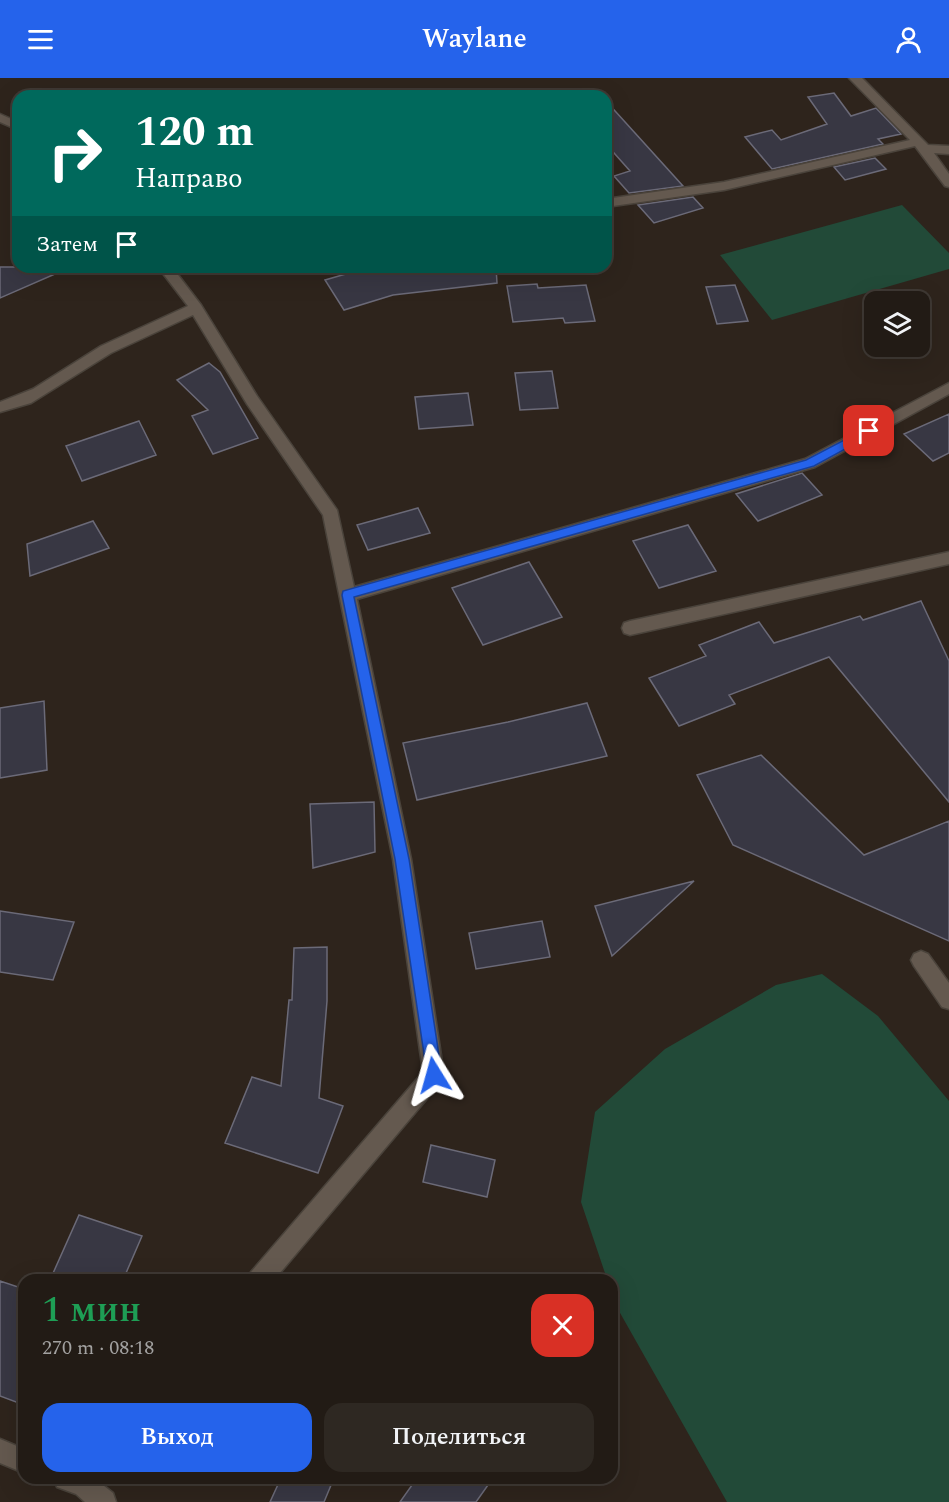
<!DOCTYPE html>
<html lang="ru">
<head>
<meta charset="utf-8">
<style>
  :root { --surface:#221b15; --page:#2e2822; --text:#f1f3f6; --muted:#a2a1a0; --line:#3f3934; --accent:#2563eb }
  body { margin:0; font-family:Spectral,serif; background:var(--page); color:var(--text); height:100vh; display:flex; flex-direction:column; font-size:22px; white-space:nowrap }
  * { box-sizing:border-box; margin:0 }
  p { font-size:20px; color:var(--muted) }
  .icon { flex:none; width:33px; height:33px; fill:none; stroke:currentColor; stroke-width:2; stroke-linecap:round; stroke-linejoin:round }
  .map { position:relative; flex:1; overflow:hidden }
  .drawer { position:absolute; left:18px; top:1196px; width:600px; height:210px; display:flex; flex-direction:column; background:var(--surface); border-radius:18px; box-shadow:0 6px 24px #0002,0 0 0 2px var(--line) }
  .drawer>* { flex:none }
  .banner { position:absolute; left:12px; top:12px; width:600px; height:183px; border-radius:18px; box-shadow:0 6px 24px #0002,0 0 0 2px var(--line); background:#00695c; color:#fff; overflow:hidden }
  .buttons { position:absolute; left:864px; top:213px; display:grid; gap:12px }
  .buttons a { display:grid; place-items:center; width:66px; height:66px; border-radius:12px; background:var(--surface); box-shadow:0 6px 24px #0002,0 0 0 2px var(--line); font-size:30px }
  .pin { position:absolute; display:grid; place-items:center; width:51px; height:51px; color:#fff; margin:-26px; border-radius:12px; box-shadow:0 3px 9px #0006 }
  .me { position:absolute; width:66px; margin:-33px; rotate:352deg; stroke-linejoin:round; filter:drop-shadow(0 0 4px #0008) }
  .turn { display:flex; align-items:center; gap:21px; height:126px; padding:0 24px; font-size:27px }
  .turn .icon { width:78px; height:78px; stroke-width:2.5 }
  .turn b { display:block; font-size:42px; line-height:51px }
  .then { display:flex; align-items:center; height:57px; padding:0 24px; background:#0003; gap:12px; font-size:22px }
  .round { display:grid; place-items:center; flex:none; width:63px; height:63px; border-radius:18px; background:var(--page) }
  .headline { display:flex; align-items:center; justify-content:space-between; height:102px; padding:0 24px }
  h1 { font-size:36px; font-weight:600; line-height:45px; color:#1e9e55 }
  .primary-button { display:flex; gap:12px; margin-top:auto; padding:12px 24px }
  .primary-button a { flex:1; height:69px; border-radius:18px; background:var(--accent); color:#fff; font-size:24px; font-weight:600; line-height:69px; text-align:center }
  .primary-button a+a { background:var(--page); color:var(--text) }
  header { display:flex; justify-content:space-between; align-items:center; height:78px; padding:0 24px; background:var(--accent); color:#fff; font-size:27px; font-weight:600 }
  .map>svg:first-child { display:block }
</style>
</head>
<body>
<header><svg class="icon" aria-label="menu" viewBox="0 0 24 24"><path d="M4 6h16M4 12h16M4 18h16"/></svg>Waylane<svg class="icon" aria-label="person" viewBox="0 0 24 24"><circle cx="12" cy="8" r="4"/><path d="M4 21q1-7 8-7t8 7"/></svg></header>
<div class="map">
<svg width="949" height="1424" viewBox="0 0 949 1424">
  <rect width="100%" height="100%" fill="#2e241c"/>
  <path fill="#224a38" d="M902,127L949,175V191L772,242L720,177Z
    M822,896L878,938L949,1023V1424H727L615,1226L612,1216V1202L607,1201L581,1124L595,1034L665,971L776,907Z"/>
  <path fill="#383743" stroke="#6b6a78" stroke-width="1.5" d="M834,15L851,38L876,30L901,56L878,61L883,66L772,91L745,59L772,52L781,62L827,46L808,19Z
    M606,23L683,108L629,115L614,98L630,93L606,66Z
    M875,80L886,91L845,102L834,89Z
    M693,119L703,130L654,145L638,127Z
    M0,189H71L0,220Z
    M370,189H496L497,205L393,217L344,232L325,202Z
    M537,206L538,210L586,207L595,243L565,245L563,240L513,244L507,208Z
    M735,207L748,243L717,246L706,209Z
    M209,285L220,294L258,360L213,376L192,338L208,332L177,302Z
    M552,293L558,330L520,332L515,295Z
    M468,315L473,347L419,351L415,319Z
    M949,336V375L933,383L904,356Z
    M139,343L156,377L82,403L66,368Z
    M802,395L822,417L758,443L736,416Z
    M418,430L430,455L368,472L357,447Z
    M93,443L109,470L30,498L27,466Z
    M688,447L716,493L659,510L633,463Z
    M529,484L562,539L483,567L452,510Z
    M921,523L949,583V724L829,579L729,617L735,626L679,648L649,600L706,578L699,567L759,544L774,565L860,538L863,542Z
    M44,623L47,692L0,700V630Z
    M587,625L607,678L417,722L403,665L508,644Z
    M761,677L864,777L949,743V863L733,767L697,697Z
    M374,724L375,774L313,790L310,726Z
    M694,803L612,878L595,828Z
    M0,833L74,844L53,902L0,894Z
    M542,843L550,879L476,891L469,855Z
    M327,869V923L319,1020L343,1028L318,1095L225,1065L252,999L281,1008L289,922H292L294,870Z
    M431,1067L495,1082L487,1119L423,1104Z
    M79,1137L142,1158L123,1202H50Z
    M0,1203L24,1211V1327L0,1318Z
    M281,1400H334L324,1424H270Z
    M417,1400H493L476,1424H400Z"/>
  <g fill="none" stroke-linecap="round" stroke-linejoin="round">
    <defs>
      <path id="minor" d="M849,0H862L928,67L949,68V76L934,75L949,96V109L945,108L915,68L724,112L606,129V121L724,104L910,62Z
        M0,36L18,44V52L0,44Z
        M158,189H172L201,227L257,318L337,432L354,509L805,381L949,305V316L815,389L357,521L411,781L444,997L441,1004L274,1202H248L251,1194L423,994L393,781L323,437L247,326L193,237L111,275L31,325L0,334V324L33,311L101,268L188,228Z
        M949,474V486L630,557L624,555L622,550L624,545L630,543Z
        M921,873L928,876L949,905V931L942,929L914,888L911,882L914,876Z
        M0,1361L24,1371V1395L0,1385Z
        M54,1400H94L113,1415L116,1424H85L76,1416L57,1409Z"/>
    </defs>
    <use href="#minor" stroke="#4a433b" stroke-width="3"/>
    <use href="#minor" fill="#64594f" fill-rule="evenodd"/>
  </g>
  <path fill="#2563eb" stroke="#184099" stroke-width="1.5" d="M869,349L875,353L873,356L814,388L354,519L409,781L442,997L439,1003L434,1005L428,1003L395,781L342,517L343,513L806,382Z"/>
</svg>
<div class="buttons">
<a><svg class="icon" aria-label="layers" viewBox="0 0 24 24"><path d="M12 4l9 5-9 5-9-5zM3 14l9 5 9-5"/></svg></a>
</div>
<div class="pin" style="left:869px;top:353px;background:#d93025"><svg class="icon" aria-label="arrive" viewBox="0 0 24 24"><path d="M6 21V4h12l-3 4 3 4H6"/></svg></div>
<svg class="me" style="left:434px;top:997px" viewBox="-20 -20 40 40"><path d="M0-17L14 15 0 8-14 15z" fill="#2563eb" stroke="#fff" stroke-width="4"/></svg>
<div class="banner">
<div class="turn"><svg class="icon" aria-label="right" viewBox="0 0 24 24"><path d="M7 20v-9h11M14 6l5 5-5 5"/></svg><div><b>120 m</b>Направо</div></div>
<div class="then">Затем<svg class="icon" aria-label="arrive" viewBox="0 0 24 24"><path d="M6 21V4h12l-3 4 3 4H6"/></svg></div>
</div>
<section class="drawer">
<div class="headline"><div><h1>1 мин</h1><p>270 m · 08:18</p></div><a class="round" style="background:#d93025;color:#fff"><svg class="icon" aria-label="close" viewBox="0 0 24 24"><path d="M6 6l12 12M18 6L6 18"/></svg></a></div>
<div class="primary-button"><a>Выход</a><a>Поделиться</a></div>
</section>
</div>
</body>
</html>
